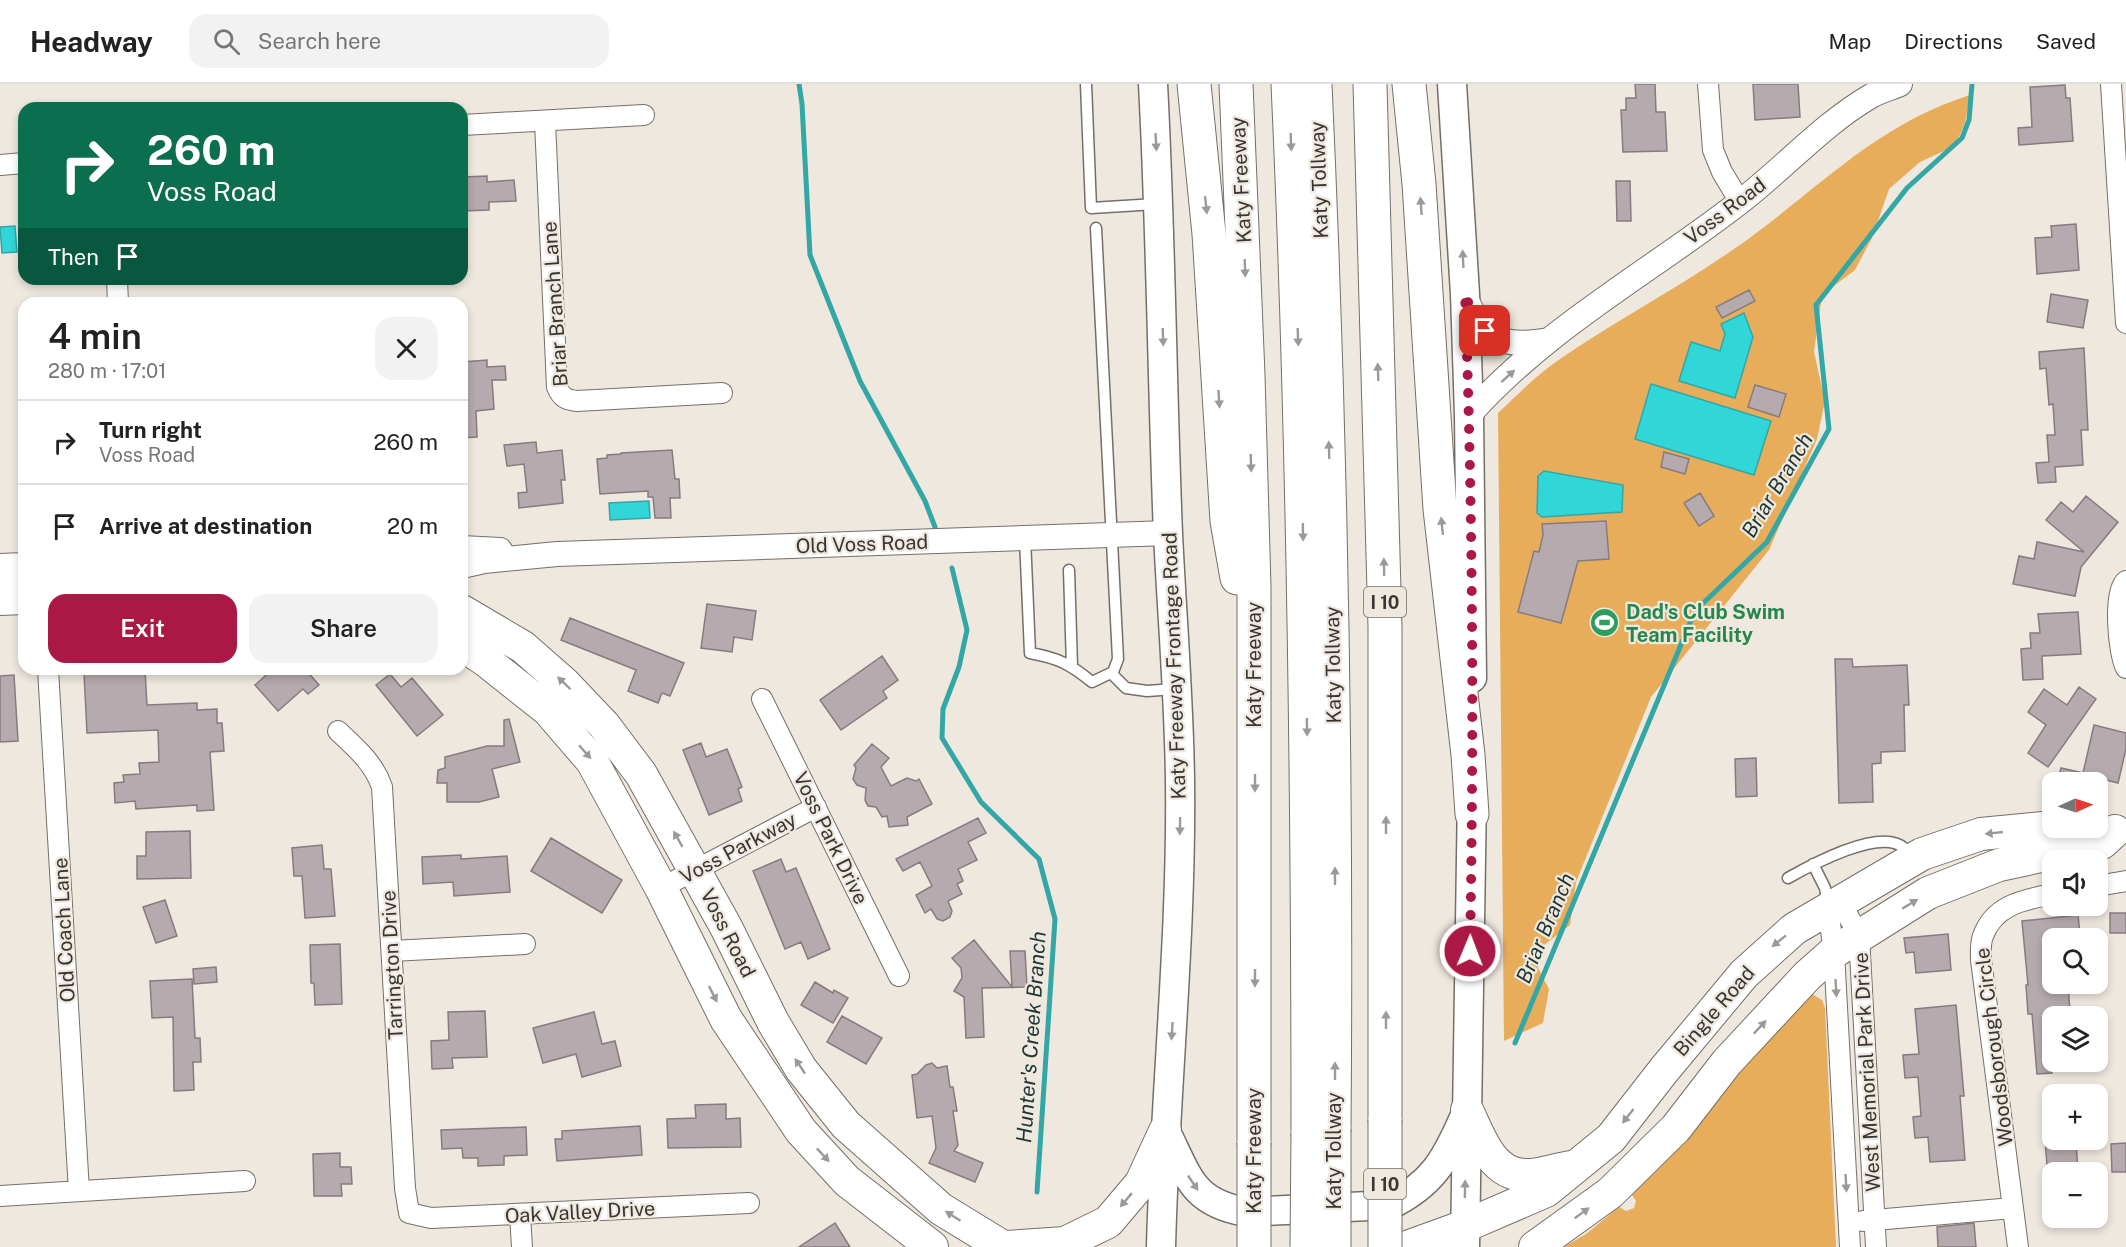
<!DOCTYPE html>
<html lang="en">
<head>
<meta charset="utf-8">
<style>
  :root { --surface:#fff; --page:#f2f2f2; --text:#222; --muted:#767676; --line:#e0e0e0; --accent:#ac1845 }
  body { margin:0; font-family:"Public Sans",sans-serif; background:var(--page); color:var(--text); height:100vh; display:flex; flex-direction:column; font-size:22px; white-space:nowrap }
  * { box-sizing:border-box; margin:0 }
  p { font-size:20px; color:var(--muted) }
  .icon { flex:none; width:33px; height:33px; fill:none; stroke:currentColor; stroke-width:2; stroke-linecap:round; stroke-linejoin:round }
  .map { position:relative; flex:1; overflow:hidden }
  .drawer { position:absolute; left:18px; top:213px; width:450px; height:378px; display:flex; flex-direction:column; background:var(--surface); border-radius:18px; box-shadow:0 3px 9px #0003 }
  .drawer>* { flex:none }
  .top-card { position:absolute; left:18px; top:18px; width:450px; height:183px; border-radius:18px; box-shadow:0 3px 9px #0003; background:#0b6e4f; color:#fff; overflow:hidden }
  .needle { width:39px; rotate:87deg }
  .tools { position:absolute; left:2042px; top:688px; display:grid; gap:12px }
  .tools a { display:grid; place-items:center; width:66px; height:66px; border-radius:12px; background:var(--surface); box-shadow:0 3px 9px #0003; font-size:30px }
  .pin { position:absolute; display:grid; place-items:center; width:51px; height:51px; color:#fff; margin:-26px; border-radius:12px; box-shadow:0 3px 9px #0006 }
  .me { position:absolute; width:66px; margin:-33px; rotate:1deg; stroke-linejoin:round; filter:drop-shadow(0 0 4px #0008) }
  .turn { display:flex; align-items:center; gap:21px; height:126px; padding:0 30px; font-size:27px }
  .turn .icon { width:78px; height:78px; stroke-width:2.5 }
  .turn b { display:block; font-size:42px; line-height:51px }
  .then { display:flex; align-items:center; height:57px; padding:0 30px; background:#0003; gap:12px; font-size:22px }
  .round { display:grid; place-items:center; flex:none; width:63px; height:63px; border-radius:18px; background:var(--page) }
  .overview { display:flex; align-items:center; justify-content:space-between; height:102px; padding:0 30px }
  h1 { font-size:36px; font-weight:600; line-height:45px }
  .cta { display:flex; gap:12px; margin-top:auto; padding:12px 30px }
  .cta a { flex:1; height:69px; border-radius:18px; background:var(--accent); color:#fff; font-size:24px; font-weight:600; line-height:69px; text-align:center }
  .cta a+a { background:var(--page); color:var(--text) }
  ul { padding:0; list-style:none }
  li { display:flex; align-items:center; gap:18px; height:84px; padding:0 30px; border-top:2px solid var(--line) }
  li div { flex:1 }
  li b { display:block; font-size:22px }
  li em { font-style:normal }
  header { display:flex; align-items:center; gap:36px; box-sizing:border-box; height:84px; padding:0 30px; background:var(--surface); border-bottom:2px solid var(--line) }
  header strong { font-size:28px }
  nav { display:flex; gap:33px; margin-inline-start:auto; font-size:21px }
  .search { width:420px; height:54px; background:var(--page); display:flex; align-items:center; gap:15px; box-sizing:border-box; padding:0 21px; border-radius:18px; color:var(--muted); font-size:22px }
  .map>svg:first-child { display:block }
</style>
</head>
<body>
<header>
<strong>Headway</strong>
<div class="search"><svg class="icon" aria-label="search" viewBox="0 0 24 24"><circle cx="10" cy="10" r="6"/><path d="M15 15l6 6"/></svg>Search here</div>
<nav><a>Map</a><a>Directions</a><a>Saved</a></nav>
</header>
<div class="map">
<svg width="2126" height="1163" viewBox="0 0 2126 1163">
  <rect width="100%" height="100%" fill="#efe8df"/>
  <path fill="#e7ad5b" d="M1970,11L1965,39L1955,62L1920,78L1889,105L1872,154L1855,186L1822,211L1814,268L1825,317L1817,355L1769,466L1651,613L1576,798L1570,841L1539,865L1538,884L1549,905L1543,939L1504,957L1498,329C1518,311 1537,290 1560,275C1617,236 1678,204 1734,165C1815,109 1872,42 1970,11Z
    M1809,908L1822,916L1825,924L1836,1163H1564L1586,1150L1619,1123L1626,1127L1634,1124L1636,1117L1632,1111Z"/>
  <path fill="#31d6d8" stroke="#33a6a6" stroke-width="1.5" d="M15,142L17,168L2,169L0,143Z
    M1744,229L1753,253L1735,314L1679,297L1691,258L1720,267L1725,250L1721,240Z
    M1651,300L1771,337L1754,391L1635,355Z
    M1544,387L1623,401L1622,428L1542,433L1537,429L1538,392Z
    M649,417L650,434L610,436L609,419Z"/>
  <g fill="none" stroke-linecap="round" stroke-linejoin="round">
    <path stroke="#33a6a6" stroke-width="5" d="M799,0L802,20L810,171L860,297L925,417L935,443
      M952,484L967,546L959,583L943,625L942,654L981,718L1039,775L1055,835L1037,1108
      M1515,959L1695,527L1767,458L1829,345L1816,221L1907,104L1962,54L1969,36L1972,0"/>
  </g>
  <path fill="#b5aaad" stroke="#867b7e" stroke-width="1.5" d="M1635,0H1655L1656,28H1665L1667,67L1623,68L1621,26H1626V14H1636Z
    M1753,0H1798L1800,33L1755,36Z
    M2065,1L2066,14H2070L2073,57L2019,61L2018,44L2032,43L2030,3Z
    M487,92V98L514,96L516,117L489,118V126L462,127V93Z
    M1616,97H1630L1631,137H1617Z
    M2076,140L2079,186L2037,190L2035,154L2052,153L2051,142Z
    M1749,206L1755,217L1722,234L1716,223Z
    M2051,210L2088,216L2083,244L2047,238Z
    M2084,264L2088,346H2081L2083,381L2055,383L2056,398L2038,399L2036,379L2049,378L2047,351H2055L2053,320L2049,321L2046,284L2040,285L2039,268Z
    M487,276V283L505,282L506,296H492L494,325L476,327L477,353L462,354V278Z
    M1755,301L1786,310L1779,333L1748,323Z
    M536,358L537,369L562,366L565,396H561L563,419L519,424L518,409L527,408L524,380L507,382L504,361Z
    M672,366L675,395H679L680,414H670L671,434H655L653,413H648V407L600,410L597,375L607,374V371L621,370V369Z
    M1664,368L1689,375L1685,390L1661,383Z
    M1700,409L1714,432L1699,442L1684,419Z
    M2086,412L2118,438L2081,483L2075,512L2013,500L2019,472L2034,475L2037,458L2084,468L2046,436L2061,418L2073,428Z
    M1606,437L1609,475L1578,477L1561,539L1518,528L1534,467L1539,468L1543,451L1542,440Z
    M707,520L756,527L752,556L734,553L732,568L701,564Z
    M2078,528L2081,570L2042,572L2043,595L2023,596L2021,565L2031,564L2030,549H2040L2038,530Z
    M570,534L684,579L670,612L662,609L658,619L628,607L636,586L561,556Z
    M882,572L898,596L883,607L887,614L841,646L820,616Z
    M1835,575H1852L1853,583L1907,581L1909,621H1904L1905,667L1881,668V679L1872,680L1873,718L1839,719Z
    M273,585H305L319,601L308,610L303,605L278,627L255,601Z
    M145,586L147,621L197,619V626L217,625V639H222L224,667L210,668L214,726L197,727V721L136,725L135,717L115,719L114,699L124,698L123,691L140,690L139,679L159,678L158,646L87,649L84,589Z
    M390,590L401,603L412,594L443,631L417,652L376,601Z
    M14,591L18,657L0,658V592Z
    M2079,603L2096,615L2048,683L2028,669L2046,641L2028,628L2044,605L2067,621Z
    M509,635L520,678L492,685L499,713L479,718H447V699H437L438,686L445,684V673L487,662H504V636Z
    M2094,641L2126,649V665L2118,699L2102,695V699H2057L2061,684L2083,689Z
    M701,659L706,673L727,665L742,703L738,705L742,717L709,731L683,666Z
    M872,660L889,674L881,683L891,702L907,694L916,697L919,695L932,720L907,733L908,741L889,743L887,732L882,733L876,723L868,722L865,716L866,704L857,701L853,695L856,684L854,681Z
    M1756,674L1757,712L1736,713L1735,675Z
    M978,734L986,749L968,758L977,776L958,785L963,797L957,800L962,810L948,817L952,827L950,833L943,837L937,835L931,825L925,829L916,811L932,802L920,778L903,787L896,775Z
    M190,747L191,794L137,795V772H146V748Z
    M551,754L622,796L602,829L531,787Z
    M322,761L324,785H331L335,832L305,834L302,792H294L292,764Z
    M461,771V775L507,772L510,808L454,812L453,798L423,800L422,773Z
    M781,775L786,788L796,784L830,865L808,875L801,858L785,865L753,787Z
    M165,816L177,852L156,859L143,823Z
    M2110,829H2126V849H2110Z
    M2078,831L2080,850L2052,852V900H2068L2070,928L2052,929V989L2037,990L2032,930H2028L2026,901H2028L2022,837Z
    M1948,850L1951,886L1916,889L1914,868L1906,869L1904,854Z
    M974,856L1012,903L1010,867H1025L1027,903L982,904L984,953L966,954L964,913L954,907L962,894L961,884L952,874Z
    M340,860L342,920L315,921L314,899H311L310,861Z
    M216,883L217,898L194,900L193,885Z
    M192,895L195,954H200L201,978H193L194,1006L174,1007L173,933L152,934L150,897Z
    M815,898L833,909L834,906L848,914L833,939L801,921Z
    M1956,921L1964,1012H1960L1965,1076L1930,1078L1928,1053L1915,1054L1913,1033L1921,1032L1918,993L1905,994L1903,971L1919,970L1915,925Z
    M485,927L487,973L452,974L453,984L432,985L431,957L449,956L448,928Z
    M594,928L602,960L615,957L621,982L582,993L576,970L543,979L533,944Z
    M842,932L882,954L866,980L827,958Z
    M932,979L937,984L947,982L950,1003H953L957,1027H953L958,1061L954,1067L983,1079L975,1098L929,1079L936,1064L932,1032L917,1034L912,991L917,990L926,981Z
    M726,1020V1035L740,1034L741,1063L668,1064L667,1035L696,1034L695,1021Z
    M640,1042L642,1071L557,1077L555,1055H562V1047Z
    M526,1043L527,1071L504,1072V1081L478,1082V1074H463L462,1064L442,1065L441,1046Z
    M2045,1056H2076L2078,1089H2054V1080L2047,1081Z
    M2126,1059V1088H2112L2111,1060Z
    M340,1069V1083H351L352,1100H341L342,1112H314L313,1070Z
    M835,1139L850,1163H799Z
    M1974,1139L1976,1163H1938L1937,1143Z"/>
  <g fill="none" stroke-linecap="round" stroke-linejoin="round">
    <defs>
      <path id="service" d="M1086,0L1091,124L1156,120
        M1025,454L1030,569C1058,574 1070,580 1092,598L1113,588L1118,575L1096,144
        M1069,486L1072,582
        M1111,589L1126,604L1147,607L1175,605
        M1813,780L1825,804L1828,822
        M1788,794C1811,781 1881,743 1904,764C1907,767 1908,770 1909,773"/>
      <path id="minor" d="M1708,0L1713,66L1722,88L1740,118
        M2111,0L2126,239
        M545,38L557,303C561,313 566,316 577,317L722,309
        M462,41L644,31
        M0,81L24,79
        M117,195L118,219
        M2126,497C2113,507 2118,569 2126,584
        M48,585L79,1107
        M762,615L899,892
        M338,647C356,664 374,679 382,703L405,1104L409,1129L431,1134L749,1119
        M2097,802L2126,797
        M661,804L816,723
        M1840,818L1859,851L1876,1163
        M1828,825L1834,868L1850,1163
        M392,867L525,860
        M0,1112L245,1097
        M520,1131L522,1163
        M1863,1137L2013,1124
        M2018,1163L1981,876C1981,869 1980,859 1983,852C1994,821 2023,816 2052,810"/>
      <path id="tertiary" d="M1466,214C1483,257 1504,264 1549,256
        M1469,331C1546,244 1650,188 1740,118C1784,84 1823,40 1871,12C1880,7 1891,4 1900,0
        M462,464L500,466
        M462,482L484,477L557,470L1168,449"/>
      <path id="secondary" d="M1153,0C1161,150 1162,300 1168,450C1172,532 1179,614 1180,696C1182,852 1165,1007 1161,1163
        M1452,0L1465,210L1469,331L1472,594
        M1168,1052C1189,1095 1194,1119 1246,1128L1390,1121C1432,1100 1445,1077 1463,1036
        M1465,1163L1472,709"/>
      <path id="primary" d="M0,486L24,485
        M0,515L24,514
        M462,527L523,563L564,599L604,641L641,690L726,843L773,938L801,985L846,1041L941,1125L1003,1163
        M462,561L485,576L548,626L592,677L661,804L726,935L801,1047L847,1097L932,1163
        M1467,1026C1479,1051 1491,1090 1524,1091C1538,1092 1556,1085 1571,1083
        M1006,1163L1065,1159L1108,1138L1141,1099L1165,1047
        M1407,1163L1465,1142L1546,1107L1611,1054L1664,986L1744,890L1794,845L1922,770L1981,750L2052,743
        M1535,1163L1610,1109L1676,1044L1727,978L1807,892L1834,868L1928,809L1999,781L2102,759L2115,747"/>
      <path id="motorway" d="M1194,0L1209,150L1227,437L1237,494
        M1236,0L1248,291L1254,503V1059
        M1288,0C1304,350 1308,699 1308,1050
        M1315,0C1331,348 1337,696 1334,1045
        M1370,0L1385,543V1036
        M1409,0L1419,100L1440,425L1468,671L1472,730"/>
    </defs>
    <use href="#service" stroke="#756f67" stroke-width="13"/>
    <use href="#minor" stroke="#756f67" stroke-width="22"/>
    <use href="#tertiary" stroke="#756f67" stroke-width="26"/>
    <use href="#secondary" stroke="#756f67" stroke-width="31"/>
    <use href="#primary" stroke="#756f67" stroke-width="34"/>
    <use href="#motorway" stroke="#756f67" stroke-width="35"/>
    <use href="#service" stroke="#fff" stroke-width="10"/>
    <use href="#minor" stroke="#fff" stroke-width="20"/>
    <use href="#tertiary" stroke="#fff" stroke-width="24"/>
    <use href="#secondary" stroke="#fff" stroke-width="28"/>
    <use href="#primary" stroke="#fff" stroke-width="32"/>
    <use href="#motorway" stroke="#fff" stroke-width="33"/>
    <defs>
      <path id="motorway-bridge" d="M1254,1163V1059
        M1307,1163L1308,1050
        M1334,1163V1045
        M1385,1163V1036"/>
    </defs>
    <use href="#motorway-bridge" stroke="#756f67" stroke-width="35" stroke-linecap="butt"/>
    <use href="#motorway-bridge" stroke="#fff" stroke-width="33"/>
  </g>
  <defs><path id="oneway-solid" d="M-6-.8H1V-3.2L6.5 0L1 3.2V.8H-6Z" transform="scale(1.5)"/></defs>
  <g fill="#9c9a98">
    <use href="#oneway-solid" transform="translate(1156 58) rotate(87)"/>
    <use href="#oneway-solid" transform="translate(1291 58) rotate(88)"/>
    <use href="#oneway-solid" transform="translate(1206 121) rotate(84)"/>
    <use href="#oneway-solid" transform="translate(1421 122) rotate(-94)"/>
    <use href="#oneway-solid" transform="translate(1463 175) rotate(-93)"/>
    <use href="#oneway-solid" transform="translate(1245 184) rotate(88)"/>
    <use href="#oneway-solid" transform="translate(1163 253) rotate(88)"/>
    <use href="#oneway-solid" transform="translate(1298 253) rotate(88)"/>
    <use href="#oneway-solid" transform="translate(1378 288) rotate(-92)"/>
    <use href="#oneway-solid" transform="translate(1508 292) rotate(-42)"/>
    <use href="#oneway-solid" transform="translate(1219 315) rotate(86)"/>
    <use href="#oneway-solid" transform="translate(1329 366) rotate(-92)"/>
    <use href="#oneway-solid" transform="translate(1251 379) rotate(88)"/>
    <use href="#oneway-solid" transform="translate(1442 442) rotate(-96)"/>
    <use href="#oneway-solid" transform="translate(1303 448) rotate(89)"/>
    <use href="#oneway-solid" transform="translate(1384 483) rotate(-91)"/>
    <use href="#oneway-solid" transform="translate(564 599) rotate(-136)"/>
    <use href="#oneway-solid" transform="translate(1307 643) rotate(89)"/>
    <use href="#oneway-solid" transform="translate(585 668) rotate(49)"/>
    <use href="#oneway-solid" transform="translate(1255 699) rotate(90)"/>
    <use href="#oneway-solid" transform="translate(1386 741) rotate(-90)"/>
    <use href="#oneway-solid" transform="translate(1180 742) rotate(91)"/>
    <use href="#oneway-solid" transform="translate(1994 749) rotate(174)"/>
    <use href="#oneway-solid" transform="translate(678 755) rotate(-120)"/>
    <use href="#oneway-solid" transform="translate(1335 792) rotate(-90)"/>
    <use href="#oneway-solid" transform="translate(1910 820) rotate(-31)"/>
    <use href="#oneway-solid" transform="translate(1779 857) rotate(141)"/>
    <use href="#oneway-solid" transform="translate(1255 894) rotate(90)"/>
    <use href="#oneway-solid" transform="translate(1836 904) rotate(87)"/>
    <use href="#oneway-solid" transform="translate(713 910) rotate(63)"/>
    <use href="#oneway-solid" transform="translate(1386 936) rotate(-90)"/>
    <use href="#oneway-solid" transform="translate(1760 943) rotate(-47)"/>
    <use href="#oneway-solid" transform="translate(1172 947) rotate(94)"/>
    <use href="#oneway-solid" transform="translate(800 982) rotate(-124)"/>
    <use href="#oneway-solid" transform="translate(1335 987) rotate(-90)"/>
    <use href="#oneway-solid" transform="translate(1628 1032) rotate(128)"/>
    <use href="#oneway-solid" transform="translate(823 1071) rotate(47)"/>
    <use href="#oneway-solid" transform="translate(1193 1099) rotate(56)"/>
    <use href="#oneway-solid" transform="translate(1846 1099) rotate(87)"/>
    <use href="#oneway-solid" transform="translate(1465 1105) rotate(-89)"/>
    <use href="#oneway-solid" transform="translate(1126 1116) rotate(130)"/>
    <use href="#oneway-solid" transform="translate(1582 1129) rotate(-36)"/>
    <use href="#oneway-solid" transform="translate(953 1132) rotate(-148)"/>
  </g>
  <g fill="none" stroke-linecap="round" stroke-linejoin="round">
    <path stroke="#ac1845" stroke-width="10" stroke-dasharray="0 18" d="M1470,867C1474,648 1473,429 1465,210L1473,232L1485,247"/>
  </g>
  <defs>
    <symbol id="stadium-disc" viewBox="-11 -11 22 22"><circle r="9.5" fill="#2e9e5b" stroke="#efe8df"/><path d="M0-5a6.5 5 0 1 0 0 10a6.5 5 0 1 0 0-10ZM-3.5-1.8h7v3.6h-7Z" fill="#fff"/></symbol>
  </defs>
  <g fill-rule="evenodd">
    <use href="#stadium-disc" x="1588" y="522" width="33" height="33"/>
  </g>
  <g text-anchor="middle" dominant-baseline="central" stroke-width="4.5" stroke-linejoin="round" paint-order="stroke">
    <g fill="#efe8df" stroke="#6f6b66" stroke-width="1.5">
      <rect x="1364" y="503" width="42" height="30" rx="4.5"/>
      <rect x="1364" y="1085" width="42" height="30" rx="4.5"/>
    </g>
    <g font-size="18" font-weight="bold" fill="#383532">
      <text x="1385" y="518">I 10</text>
      <text x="1385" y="1100">I 10</text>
    </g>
    <g font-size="20" fill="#383532" stroke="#efe8df">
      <text transform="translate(1241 96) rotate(-93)">Katy Freeway</text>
      <text transform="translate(1319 96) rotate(-92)">Katy Tollway</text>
      <text transform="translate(1725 127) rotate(-37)">Voss Road</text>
      <text transform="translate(555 220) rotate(-94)">Briar Branch Lane</text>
      <text transform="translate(862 460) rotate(-2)">Old Voss Road</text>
      <text transform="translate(1254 581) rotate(-90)">Katy Freeway</text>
      <text transform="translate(1333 581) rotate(-91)">Katy Tollway</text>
      <text transform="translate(1174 582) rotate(-92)">Katy Freeway Frontage Road</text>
      <text transform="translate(831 754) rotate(64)">Voss Park Drive</text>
      <text transform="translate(738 764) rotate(-28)">Voss Parkway</text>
      <text transform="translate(64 846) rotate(-93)">Old Coach Lane</text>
      <text transform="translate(728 849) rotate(63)">Voss Road</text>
      <text transform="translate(392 881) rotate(-93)">Tarrington Drive</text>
      <text transform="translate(1714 927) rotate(-49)">Bingle Road</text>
      <text transform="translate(1994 963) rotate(-97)">Woodsborough Circle</text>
      <text transform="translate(1867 988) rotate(-93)">West Memorial Park Drive</text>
      <text transform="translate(1254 1067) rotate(-90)">Katy Freeway</text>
      <text transform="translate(1334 1067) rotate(-90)">Katy Tollway</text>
      <text transform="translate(580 1128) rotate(-3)">Oak Valley Drive</text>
    </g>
    <g font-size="20" font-weight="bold" fill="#27864d" stroke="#efe8df" text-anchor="start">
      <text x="1626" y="528">Dad's Club Swim<tspan x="1626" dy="23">Team Facility</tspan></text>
    </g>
    <g font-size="21" font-style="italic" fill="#1c3535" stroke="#efe8df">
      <text transform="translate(1777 401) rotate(-59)">Briar Branch</text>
      <text transform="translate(1545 844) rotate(-67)">Briar Branch</text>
      <text transform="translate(1031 953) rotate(-86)">Hunter's Creek Branch</text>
    </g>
  </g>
</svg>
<div class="tools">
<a><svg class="needle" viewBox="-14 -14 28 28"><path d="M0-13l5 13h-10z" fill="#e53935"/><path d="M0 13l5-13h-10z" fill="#767676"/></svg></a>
<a><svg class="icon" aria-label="sound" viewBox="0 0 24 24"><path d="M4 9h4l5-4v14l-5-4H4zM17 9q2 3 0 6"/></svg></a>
<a><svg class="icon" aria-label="search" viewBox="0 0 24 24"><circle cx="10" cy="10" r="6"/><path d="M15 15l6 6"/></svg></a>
<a><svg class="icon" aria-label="layers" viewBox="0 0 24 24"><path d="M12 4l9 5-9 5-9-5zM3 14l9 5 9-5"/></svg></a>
<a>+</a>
<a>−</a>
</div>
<div class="pin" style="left:1485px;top:247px;background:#d93025"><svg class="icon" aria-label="arrive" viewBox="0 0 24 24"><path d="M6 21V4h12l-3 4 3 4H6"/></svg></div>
<svg class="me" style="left:1470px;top:867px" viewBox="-20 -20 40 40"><circle r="17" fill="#ac1845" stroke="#fff" stroke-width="3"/><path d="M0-11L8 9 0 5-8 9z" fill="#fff"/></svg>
<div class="top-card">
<div class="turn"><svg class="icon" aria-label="right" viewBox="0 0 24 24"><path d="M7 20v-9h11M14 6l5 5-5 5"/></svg><div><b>260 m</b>Voss Road</div></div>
<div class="then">Then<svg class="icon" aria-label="arrive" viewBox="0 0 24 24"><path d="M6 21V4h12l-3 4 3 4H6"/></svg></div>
</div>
<section class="drawer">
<div class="overview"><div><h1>4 min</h1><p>280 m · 17:01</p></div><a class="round"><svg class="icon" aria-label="close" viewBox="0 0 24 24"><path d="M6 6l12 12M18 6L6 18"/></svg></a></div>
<ul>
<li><svg class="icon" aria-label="right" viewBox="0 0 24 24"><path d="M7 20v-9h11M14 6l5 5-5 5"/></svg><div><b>Turn right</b><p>Voss Road</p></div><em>260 m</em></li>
<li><svg class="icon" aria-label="arrive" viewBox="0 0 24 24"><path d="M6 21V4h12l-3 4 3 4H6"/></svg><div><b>Arrive at destination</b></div><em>20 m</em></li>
</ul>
<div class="cta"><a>Exit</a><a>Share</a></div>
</section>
</div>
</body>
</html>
